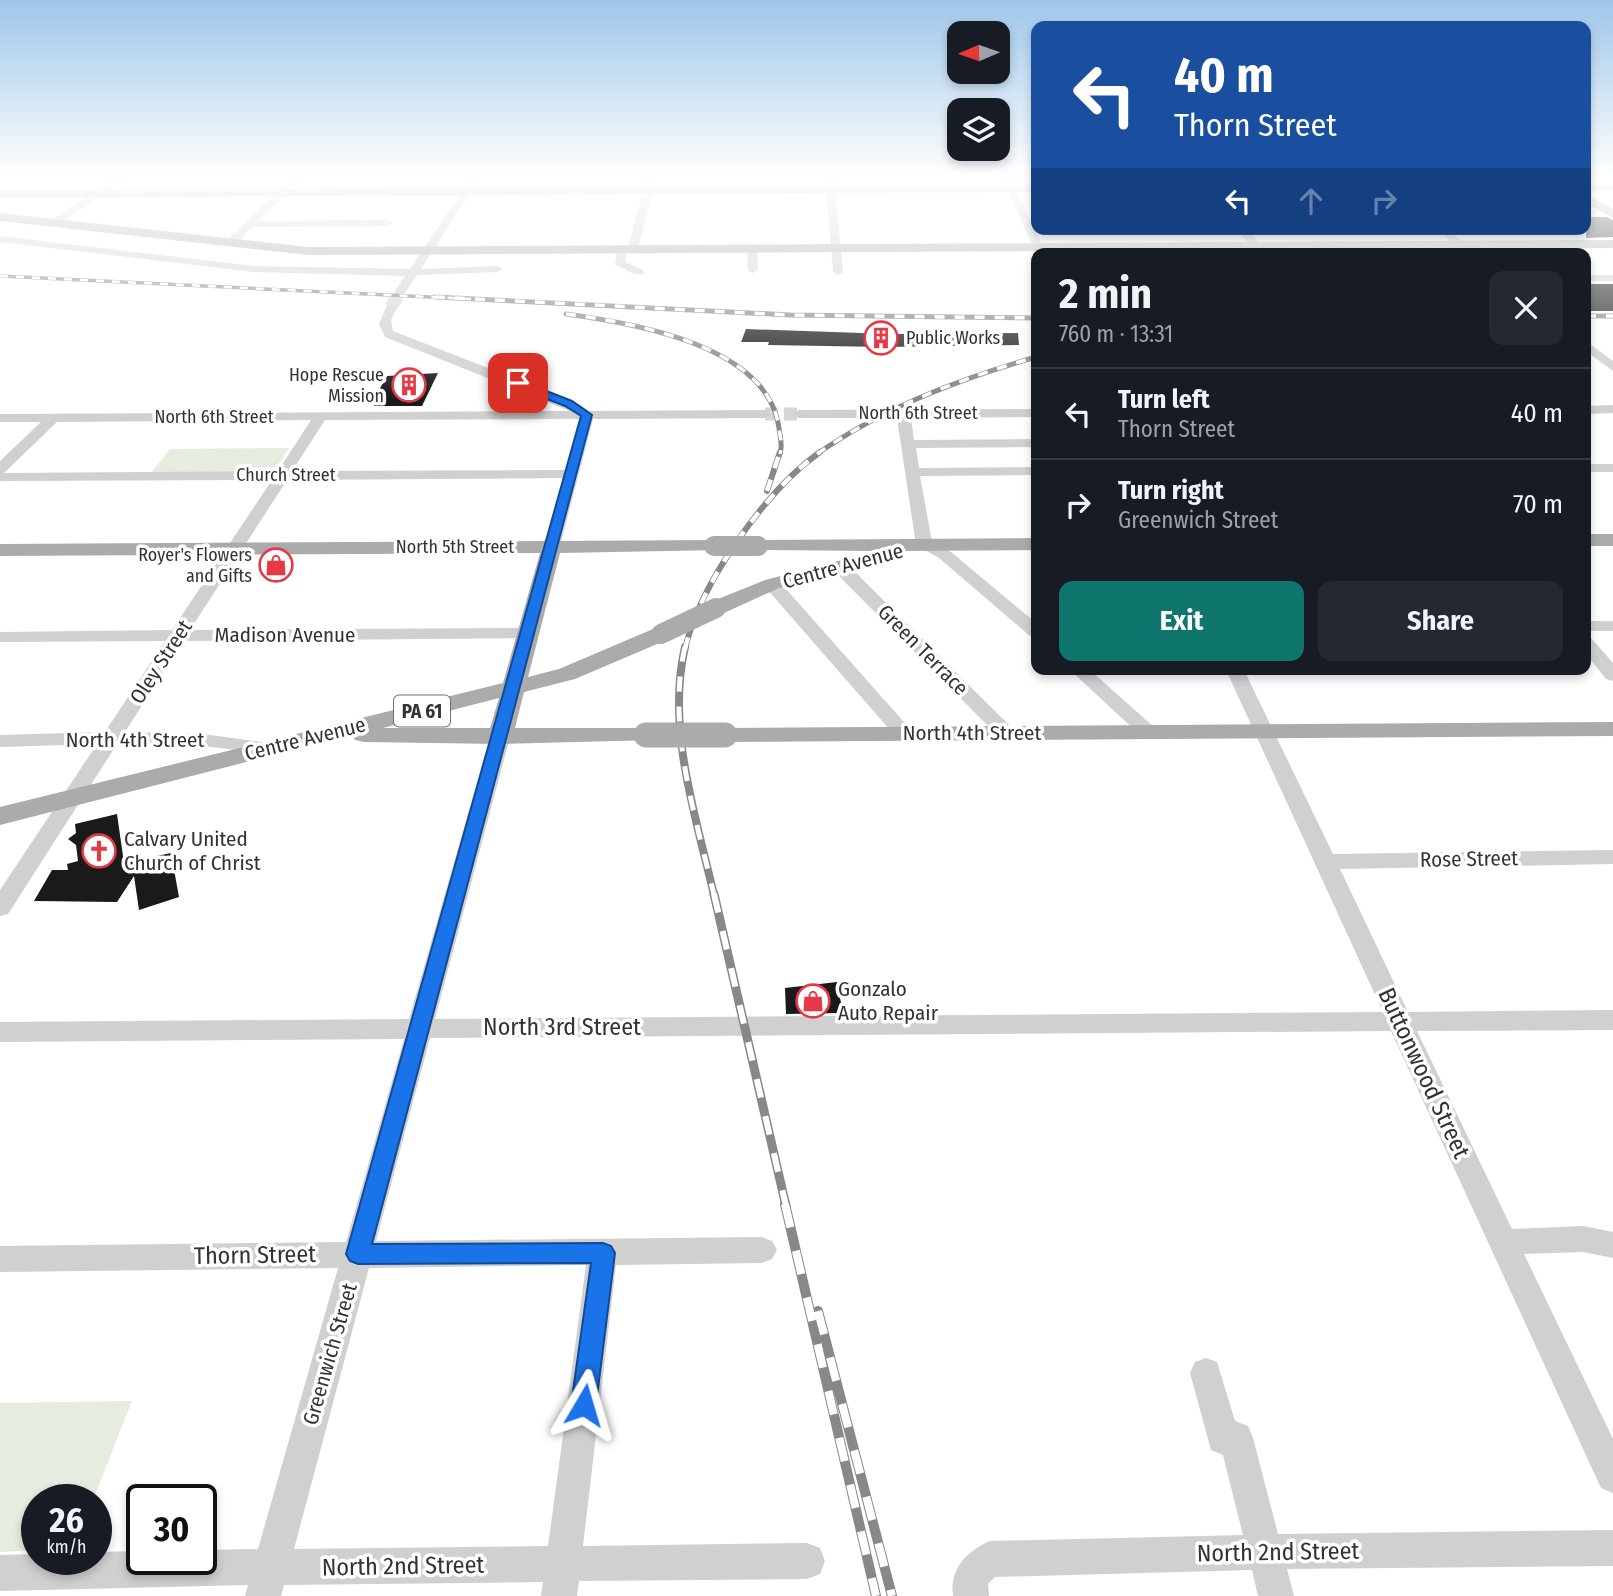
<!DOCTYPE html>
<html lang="en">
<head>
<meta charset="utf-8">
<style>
  :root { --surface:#171b24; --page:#242831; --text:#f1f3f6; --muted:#9ea1a6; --line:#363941; --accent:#0f766e }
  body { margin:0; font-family:"Fira Sans Condensed",sans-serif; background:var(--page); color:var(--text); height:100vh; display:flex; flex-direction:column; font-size:26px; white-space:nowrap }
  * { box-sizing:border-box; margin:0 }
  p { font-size:23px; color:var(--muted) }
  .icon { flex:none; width:38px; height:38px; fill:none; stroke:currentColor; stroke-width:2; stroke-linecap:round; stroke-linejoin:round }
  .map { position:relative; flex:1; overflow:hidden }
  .drawer { position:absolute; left:1031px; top:248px; width:560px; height:427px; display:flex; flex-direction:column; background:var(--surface); border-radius:14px; box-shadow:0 4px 10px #0003 }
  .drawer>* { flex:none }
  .top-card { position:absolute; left:1031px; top:21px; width:560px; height:214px; border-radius:14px; box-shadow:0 4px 10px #0003; background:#1a4fa0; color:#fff; overflow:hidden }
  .needle { width:46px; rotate:268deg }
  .fabs { position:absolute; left:947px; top:21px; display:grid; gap:14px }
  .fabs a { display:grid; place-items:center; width:63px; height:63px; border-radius:14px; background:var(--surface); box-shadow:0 4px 10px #0003; font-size:35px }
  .speed { position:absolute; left:21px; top:1484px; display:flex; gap:14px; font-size:35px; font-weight:700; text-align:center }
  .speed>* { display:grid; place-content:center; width:91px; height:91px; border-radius:50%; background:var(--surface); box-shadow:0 4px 10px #0003; line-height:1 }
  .speed small { font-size:18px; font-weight:400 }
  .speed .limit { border:4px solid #111; border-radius:10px; background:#fff; color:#111 }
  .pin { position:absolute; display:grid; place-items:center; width:60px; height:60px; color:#fff; margin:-30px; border-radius:14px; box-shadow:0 4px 10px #0006 }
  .me { position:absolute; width:77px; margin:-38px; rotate:7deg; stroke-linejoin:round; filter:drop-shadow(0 0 5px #0008) }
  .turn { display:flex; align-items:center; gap:24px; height:147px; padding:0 28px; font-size:32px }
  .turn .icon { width:91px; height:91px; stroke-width:2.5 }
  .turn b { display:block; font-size:49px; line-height:60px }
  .lanes { display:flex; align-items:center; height:66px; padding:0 28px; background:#0003; justify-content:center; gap:35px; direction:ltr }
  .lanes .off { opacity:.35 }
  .round { display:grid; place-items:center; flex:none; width:74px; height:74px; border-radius:14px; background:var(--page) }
  .overview { display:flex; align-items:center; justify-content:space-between; height:119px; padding:0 28px }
  h1 { font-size:42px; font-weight:700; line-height:52px }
  .primary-button { display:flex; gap:14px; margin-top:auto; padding:14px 28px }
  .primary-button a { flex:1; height:80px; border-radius:14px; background:var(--accent); color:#fff; font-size:28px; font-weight:700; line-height:80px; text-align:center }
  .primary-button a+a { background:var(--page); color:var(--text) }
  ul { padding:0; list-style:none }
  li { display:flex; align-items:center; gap:21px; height:91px; padding:0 28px; border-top:2px solid var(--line) }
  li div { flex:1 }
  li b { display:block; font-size:26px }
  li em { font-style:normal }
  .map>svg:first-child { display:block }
</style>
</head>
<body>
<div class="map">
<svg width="1613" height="1596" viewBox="0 0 1613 1596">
  <rect width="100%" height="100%" fill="#fff"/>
  <path fill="#e6ecdf" d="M289,448L273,473L150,474L170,449Z
    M132,1401L93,1500H37V1550L0,1552V1403Z"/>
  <path fill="#1a1a1a" d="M1586,217H1606L1613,220V237L1586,238Z
    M1586,284H1613V311H1586Z
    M746,329L890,334L1018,333L1019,345L883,347L768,345L769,342H741Z
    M438,373L422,406H374L375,403L371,404L387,376Z
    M117,814L124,863L171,853L179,897L139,910L134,876L117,902L34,901L52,870H68L67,864L78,861L76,845L68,839L76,833L75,824Z
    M837,982L843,1013L786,1014L785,988Z"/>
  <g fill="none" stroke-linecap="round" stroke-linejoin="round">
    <path stroke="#d6d6d6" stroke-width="10" stroke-dasharray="10 5" stroke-linecap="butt" d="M396,299L401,291"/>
    <path stroke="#d6d6d6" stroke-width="13" stroke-dasharray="13 6" stroke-linecap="butt" d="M391,307L397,297
      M765,414H799"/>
    <path fill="#d0d0d0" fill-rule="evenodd" d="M119,176H129L59,224H51V220Z
      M294,176H304L258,221L388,220L393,223L388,226L252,227L235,244H227V240Z
      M472,176H481L421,269L498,266L503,269L498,272L417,275L405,293L401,294L395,291L405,276L254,272L0,242V236L254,266L410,269Z
      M647,176H657L638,248L633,251L628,248Z
      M825,176H834L843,272L838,275L833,272Z
      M1001,176H1010L1043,247L1042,249L1033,247Z
      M1237,229H1248L1261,246L1260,248H1252Z
      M1436,229H1448L1477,254H1465Z
      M752,244L757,247L758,270L753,273L748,270L747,247Z
      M622,245L627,248L625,262L643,270V274H635L615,265L617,248Z
      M1586,275H1613V281H1586Z
      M387,305L397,307L391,320L393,331L573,401L589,411L765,410L772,414L765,418L593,419L560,546L552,551L544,546L563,478L287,480L190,630L528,628L537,633L528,638L183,641L125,732L203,734L277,744L280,748L277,752L270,754L203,746L117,744L8,914L0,916V890L97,744L0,747V735L105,732L165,641L0,642V632L172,630L272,480L0,481V461L41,422H0V414L570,411L385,337L379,324ZM579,419L565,470L292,471L325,420ZM311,420L278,471L4,473L57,422Z
      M1586,341L1613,361V371L1586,351Z
      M1613,405V413L1586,414V406Z
      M1036,409V417L911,418L914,440L1036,439V447L916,448L919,468L1036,467V475L920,476L932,542L951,552L1036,623V637L1030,636L939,558L916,545L897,418H799L792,414L799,410Z
      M1586,464H1613V472H1586Z
      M840,562L846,563L1013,729L1016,733L1013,737H999L834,571L832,567L834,563Z
      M772,579L778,580L911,730L914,734L911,738H897L766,588L764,584Z
      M1586,621H1613V631H1586Z
      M1586,638L1592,639L1613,663V681L1606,679L1586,654Z
      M1070,670H1090L1155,728L1158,732L1155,736H1141Z
      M1226,670H1244L1333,854L1613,850V864L1340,869L1408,1012L1613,1010V1030L1417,1031L1512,1229L1583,1226L1613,1232V1258L1583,1252L1524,1254L1613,1439V1493L1601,1488L1391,1031L430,1038L376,1241L762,1237L772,1241L777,1250L772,1259L762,1263L616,1265L583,1546L807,1543L820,1548L825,1561L820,1574L807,1579L579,1581L577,1596H541L543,1582L284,1585L281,1596H245L248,1585L0,1591V1555L37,1554V1559H96V1552L142,1551V1559H201V1550L258,1549L338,1268L0,1272V1246L346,1242L404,1039L0,1042V1022L409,1019L490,737L493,733H507L510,737L435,1019L1383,1012ZM586,1265L548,1546L294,1549L369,1268Z
      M1206,1358L1217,1362L1235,1421L1248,1426L1253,1438L1278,1534L1613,1530V1566L1287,1569L1294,1596H1258L1252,1570L995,1577L988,1584L989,1596H953C949,1569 967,1551 990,1541L1243,1535L1223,1455L1211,1450L1190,1373L1195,1362Z"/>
    <path fill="#ababab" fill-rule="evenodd" d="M1613,184V190L1586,191V185Z
      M1036,186V192L0,198V190Z
      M1586,194L1613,209V218L1586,203Z
      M0,213L308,247L1613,240V248L308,255L0,221Z
      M1586,534H1613V546H1586Z
      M1036,538V550L893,551L895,555L892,559L779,588L724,613H708L705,608L708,603L765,580L876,551L751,550L748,546L751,542L758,540Z
      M714,540L721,542L724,546L721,550L560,553L528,677L559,669L653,629H669L672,634L669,639L575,679L524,692L515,728H646L655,730L658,735L655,740L500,744L364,742L355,740L352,735L0,825V807L503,683L540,553L0,556V544ZM499,698L490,728H383Z
      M1613,722V736L725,742L716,740L713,735L716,730L725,728Z"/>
    <defs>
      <path id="rail-far5" d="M0,276L471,299"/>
      <path id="rail-far4" d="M435,297L790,315L1036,318
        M566,314C633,323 768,345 779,428C780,437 783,445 780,454
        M1586,316H1613
        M817,454C883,408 959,379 1036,357"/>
      <path id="rail-far3" d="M767,491L780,452
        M685,649C700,584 765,491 820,452"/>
      <path id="rail-far2" d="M685,647C666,728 696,817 714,895"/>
      <path id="rail-far1" d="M714,894L786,1206"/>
      <path id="rail" d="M785,1204L876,1596
        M818,1311L892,1596"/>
    </defs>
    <use href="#rail-far5" stroke="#888" stroke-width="3.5"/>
    <use href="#rail-far4" stroke="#888" stroke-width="5"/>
    <use href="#rail-far3" stroke="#888" stroke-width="6"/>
    <use href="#rail-far2" stroke="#888" stroke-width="8"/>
    <use href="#rail-far1" stroke="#888" stroke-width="9"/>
    <use href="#rail" stroke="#888" stroke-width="10"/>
    <use href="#rail-far5" stroke="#fff" stroke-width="2.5" stroke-dasharray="8" stroke-linecap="butt"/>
    <use href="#rail-far4" stroke="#fff" stroke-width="3.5" stroke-dasharray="10" stroke-linecap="butt"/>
    <use href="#rail-far3" stroke="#fff" stroke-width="4.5" stroke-dasharray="12" stroke-linecap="butt"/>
    <use href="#rail-far2" stroke="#fff" stroke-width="5" stroke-dasharray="15" stroke-linecap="butt"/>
    <use href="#rail-far1" stroke="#fff" stroke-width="6" stroke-dasharray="19" stroke-linecap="butt"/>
    <use href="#rail" stroke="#fff" stroke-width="8" stroke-dasharray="24" stroke-linecap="butt"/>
    <path stroke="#ababab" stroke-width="20" d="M714,546H758
      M661,634L716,608"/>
    <path stroke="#ababab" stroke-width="25" d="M646,735H725"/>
  </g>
  <linearGradient id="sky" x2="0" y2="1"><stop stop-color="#9ec6ea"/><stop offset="0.44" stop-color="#fff"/><stop offset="1" stop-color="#fff" stop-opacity="0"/></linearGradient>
  <rect width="1613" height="399" fill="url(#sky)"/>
  <path fill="#1a73e8" stroke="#114b97" stroke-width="2" d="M514,381H521L572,401L592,415L372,1244L603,1243L611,1246L615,1253L596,1405L592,1414L584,1417L575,1414L571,1405L591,1263L358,1264L350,1261L346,1254L581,416L565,406L514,386Z"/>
  <defs>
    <symbol id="building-ring" viewBox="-11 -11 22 22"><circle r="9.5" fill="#fff" stroke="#e63946" stroke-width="1.5"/><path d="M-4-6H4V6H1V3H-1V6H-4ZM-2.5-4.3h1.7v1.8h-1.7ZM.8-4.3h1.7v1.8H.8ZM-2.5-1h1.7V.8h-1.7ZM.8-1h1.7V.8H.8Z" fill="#e63946"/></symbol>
    <symbol id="shop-ring" viewBox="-11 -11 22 22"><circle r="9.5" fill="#fff" stroke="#e63946" stroke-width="1.5"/><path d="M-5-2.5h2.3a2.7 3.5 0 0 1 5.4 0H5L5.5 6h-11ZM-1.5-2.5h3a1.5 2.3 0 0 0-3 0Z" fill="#e63946"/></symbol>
    <symbol id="church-ring" viewBox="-11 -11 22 22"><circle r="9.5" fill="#fff" stroke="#e63946" stroke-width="1.5"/><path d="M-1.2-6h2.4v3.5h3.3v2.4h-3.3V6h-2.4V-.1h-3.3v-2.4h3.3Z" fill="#e63946"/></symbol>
  </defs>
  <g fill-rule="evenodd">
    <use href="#building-ring" x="862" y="319" width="38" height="38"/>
    <use href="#building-ring" x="390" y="366" width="38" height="38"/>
    <use href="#shop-ring" x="257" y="546" width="38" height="38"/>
    <use href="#church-ring" x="80" y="832" width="38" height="38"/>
    <use href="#shop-ring" x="794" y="982" width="38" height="38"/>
  </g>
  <g text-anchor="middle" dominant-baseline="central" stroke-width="7" stroke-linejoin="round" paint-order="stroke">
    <g font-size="18" fill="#333" stroke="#fff" text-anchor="end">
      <text x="906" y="338" text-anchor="start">Public Works</text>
      <text x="384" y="375">Hope Rescue<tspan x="384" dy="21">Mission</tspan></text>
      <text x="252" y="555">Royer's Flowers<tspan x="252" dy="21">and Gifts</tspan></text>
    </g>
    <g font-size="18" fill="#333" stroke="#fff">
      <text x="918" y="413">North 6th Street</text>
      <text x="214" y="417">North 6th Street</text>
      <text x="286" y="475">Church Street</text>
      <text x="455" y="547">North 5th Street</text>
    </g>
    <rect fill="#fff" stroke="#707070" stroke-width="2" x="394" y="695.5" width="56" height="31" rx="5"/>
    <g font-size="19" font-weight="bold" fill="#333">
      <text x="422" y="711">PA 61</text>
    </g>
    <g font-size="21" fill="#333" stroke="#fff">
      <text transform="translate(843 566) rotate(-15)">Centre Avenue</text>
      <text x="285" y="635">Madison Avenue</text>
      <text transform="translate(923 650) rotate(45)">Green Terrace</text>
      <text transform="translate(161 662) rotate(-57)">Oley Street</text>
      <text x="972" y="733">North 4th Street</text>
      <text transform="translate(305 739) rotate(-14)">Centre Avenue</text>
      <text x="135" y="740">North 4th Street</text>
      <text transform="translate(1469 859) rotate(-1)">Rose Street</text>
      <text transform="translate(330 1354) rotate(-74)">Greenwich Street</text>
    </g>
    <g font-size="21" fill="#333" stroke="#fff" text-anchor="start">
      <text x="124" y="839">Calvary United<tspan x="124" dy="24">Church of Christ</tspan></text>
      <text x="838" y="989">Gonzalo<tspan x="838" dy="24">Auto Repair</tspan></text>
    </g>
    <g font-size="24" fill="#333" stroke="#fff">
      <text x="562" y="1027">North 3rd Street</text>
      <text transform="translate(1424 1073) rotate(65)">Buttonwood Street</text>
      <text transform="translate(255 1255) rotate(-1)">Thorn Street</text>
      <text transform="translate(1278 1552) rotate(-1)">North 2nd Street</text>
      <text transform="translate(403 1566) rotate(-1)">North 2nd Street</text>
    </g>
  </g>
</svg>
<div class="fabs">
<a><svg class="needle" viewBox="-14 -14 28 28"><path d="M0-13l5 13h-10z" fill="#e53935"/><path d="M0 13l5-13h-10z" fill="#9ea1a6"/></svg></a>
<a><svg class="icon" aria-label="layers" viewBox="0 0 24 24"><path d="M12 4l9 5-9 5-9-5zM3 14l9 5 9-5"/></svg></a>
</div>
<div class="speed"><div>26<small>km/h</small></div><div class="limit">30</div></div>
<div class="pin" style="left:518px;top:383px;background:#d93025"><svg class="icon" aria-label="arrive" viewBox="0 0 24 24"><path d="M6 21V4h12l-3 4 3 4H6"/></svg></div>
<svg class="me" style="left:584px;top:1405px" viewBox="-20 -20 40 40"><path d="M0-17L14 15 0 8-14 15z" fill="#1a73e8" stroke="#fff" stroke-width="4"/></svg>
<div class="top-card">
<div class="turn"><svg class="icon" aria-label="left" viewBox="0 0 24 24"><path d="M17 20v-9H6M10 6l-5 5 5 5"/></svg><div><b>40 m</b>Thorn Street</div></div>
<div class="lanes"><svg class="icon" aria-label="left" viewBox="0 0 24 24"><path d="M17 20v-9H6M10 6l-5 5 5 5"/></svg><svg class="icon off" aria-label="ahead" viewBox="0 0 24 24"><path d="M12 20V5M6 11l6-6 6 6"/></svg><svg class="icon off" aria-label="right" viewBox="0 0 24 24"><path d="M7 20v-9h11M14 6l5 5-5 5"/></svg></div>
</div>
<section class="drawer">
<div class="overview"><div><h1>2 min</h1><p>760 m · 13:31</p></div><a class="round"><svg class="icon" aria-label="close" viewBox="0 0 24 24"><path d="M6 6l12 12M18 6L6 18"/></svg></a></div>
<ul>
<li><svg class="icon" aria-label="left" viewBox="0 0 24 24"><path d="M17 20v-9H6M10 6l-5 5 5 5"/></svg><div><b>Turn left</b><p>Thorn Street</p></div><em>40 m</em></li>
<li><svg class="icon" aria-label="right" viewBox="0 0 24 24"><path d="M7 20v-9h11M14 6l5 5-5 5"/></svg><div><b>Turn right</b><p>Greenwich Street</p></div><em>70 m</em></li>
</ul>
<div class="primary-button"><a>Exit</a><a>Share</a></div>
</section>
</div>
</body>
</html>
